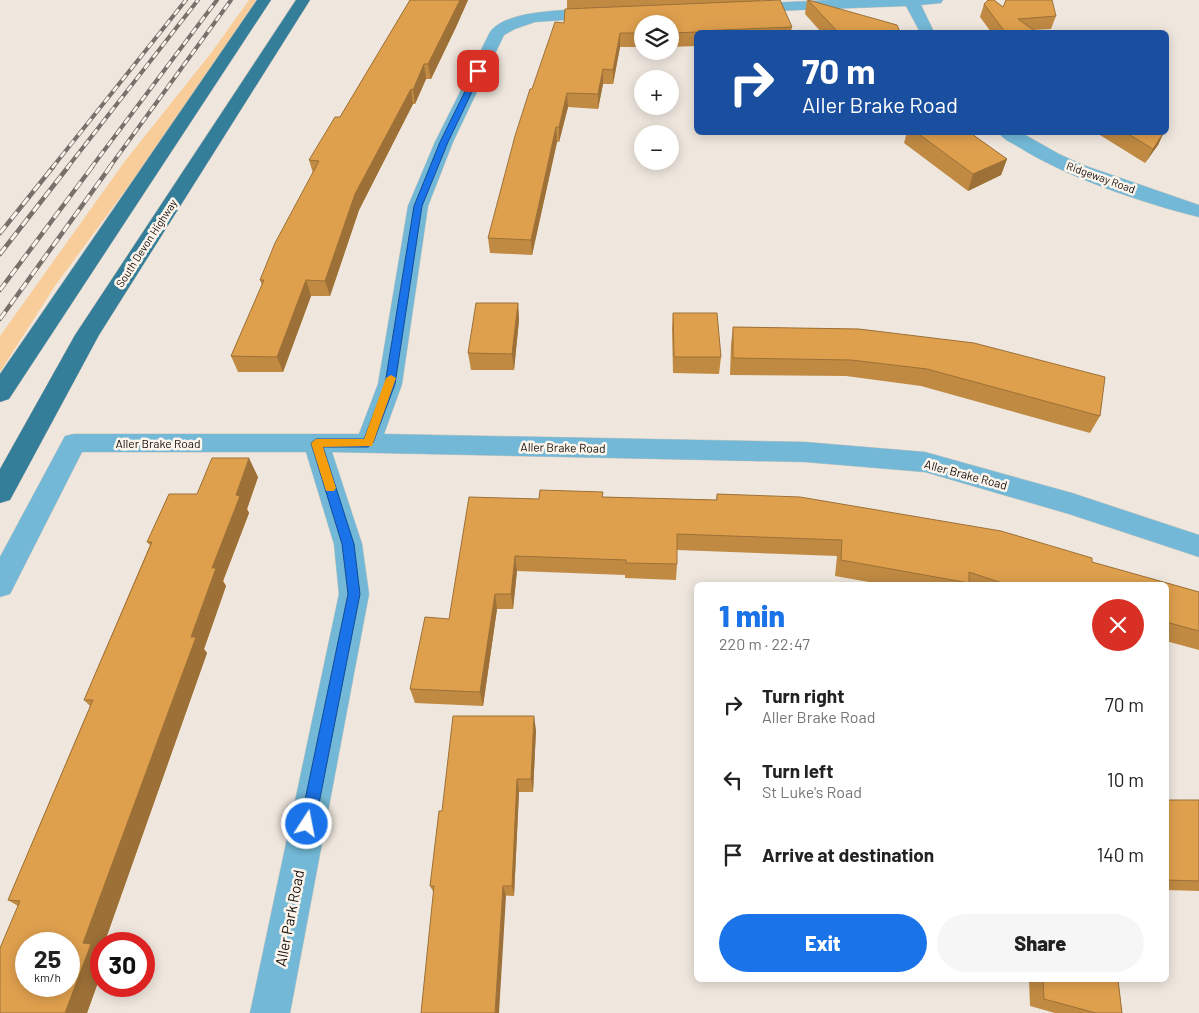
<!DOCTYPE html>
<html lang="en">
<head>
<meta charset="utf-8">
<style>
  :root { --surface:#fff; --page:#f6f6f6; --text:#222; --muted:#767676; --accent:#1a73e8 }
  body { margin:0; font-family:Barlow,sans-serif; background:var(--page); color:var(--text); height:100vh; display:flex; flex-direction:column; font-size:19px; white-space:nowrap }
  * { box-sizing:border-box; margin:0 }
  p { font-size:16px; color:var(--muted) }
  .icon { flex:none; width:28px; height:28px; fill:none; stroke:currentColor; stroke-width:2; stroke-linecap:round; stroke-linejoin:round }
  .map { position:relative; flex:1; overflow:hidden }
  .sheet { position:absolute; left:694px; top:582px; width:475px; height:400px; display:flex; flex-direction:column; background:var(--surface); border-radius:8px; box-shadow:0 2px 12px #0003 }
  .sheet>* { flex:none }
  .hud { position:absolute; left:694px; top:30px; width:475px; height:105px; border-radius:8px; box-shadow:0 2px 12px #0003; background:#1a4fa0; color:#fff; overflow:hidden }
  .buttons { position:absolute; left:634px; top:15px; display:grid; gap:10px }
  .buttons a { display:grid; place-items:center; width:45px; height:45px; border-radius:50%; background:var(--surface); box-shadow:0 2px 12px #0003; font-size:25px }
  .speed { position:absolute; left:15px; top:932px; display:flex; gap:10px; font-size:25px; font-weight:700; text-align:center }
  .speed>* { display:grid; place-content:center; width:65px; height:65px; border-radius:50%; background:var(--surface); box-shadow:0 2px 12px #0003; line-height:1 }
  .speed small { font-size:12px; font-weight:400 }
  .speed .limit { border:8px solid #d22; background:#fff; color:#111 }
  .pin { position:absolute; display:grid; place-items:center; width:42px; height:42px; color:#fff; margin:-21px; border-radius:10px; box-shadow:0 2px 8px #0006 }
  .me { position:absolute; width:55px; margin:-28px; rotate:11deg; stroke-linejoin:round; filter:drop-shadow(0 0 4px #0008) }
  .turn { display:flex; align-items:center; gap:18px; height:105px; padding:0 25px; font-size:22px }
  .turn .icon { width:65px; height:65px; stroke-width:2.5 }
  .turn b { display:block; font-size:35px; line-height:42px }
  .round { display:grid; place-items:center; flex:none; width:52px; height:52px; border-radius:26px; background:var(--page) }
  .overview { display:flex; align-items:center; justify-content:space-between; height:85px; padding:0 25px }
  h1 { font-size:30px; font-weight:800; line-height:38px; color:var(--accent) }
  .cta { display:flex; gap:10px; margin-top:auto; padding:10px 25px }
  .cta a { flex:1; height:58px; border-radius:30px; background:var(--accent); color:#fff; font-size:20px; font-weight:800; line-height:58px; text-align:center }
  .cta a+a { background:var(--page); color:var(--text) }
  ul { padding:0; list-style:none }
  li { display:flex; align-items:center; gap:15px; height:75px; padding:0 25px }
  li div { flex:1 }
  li b { display:block; font-size:19px }
  li em { font-style:normal }
  .map>svg:first-child { display:block }
</style>
</head>
<body>
<div class="map">
<svg width="1199" height="1013" viewBox="0 0 1199 1013">
  <rect width="100%" height="100%" fill="#efe7de"/>
  <path fill="#f9cd99" d="M249,0H265L55,286L0,372V336L125,161L211,53Z"/>
  <g fill="none" stroke-linecap="round" stroke-linejoin="round">
    <defs>
      <path id="minor" d="M830,0H943L941,3L921,5L934,32H920L906,6L746,12L741,11L739,8L741,5L746,4Z
        M603,9L608,11L611,14L608,17L535,22L515,29L504,35L453,142L428,206L402,384L384,434L805,442L925,452L1072,493L1199,535V557L1069,514L925,472L805,462L332,452L362,544L369,594L290,1013H250L339,594L334,544L306,452H82L10,594L0,597V557L65,436L74,434H359L378,384L408,206L435,142L490,32C507,8 576,10 603,9Z
        M998,132H1020L1059,154L1083,165L1199,205V217C1142,203 1066,177 1017,146C1010,142 1003,139 998,132Z"/>
      <path id="trunk" d="M257,0H271L9,399L0,402V374Z
        M296,0H310L99,335L10,500L0,503V469L75,335Z"/>
    </defs>
    <use href="#minor" stroke="#ccc5bd" stroke-width="1"/>
    <use href="#trunk" stroke="#ccc5bd" stroke-width="1"/>
    <use href="#minor" fill="#73b9d7" fill-rule="evenodd"/>
    <use href="#trunk" fill="#357e9a" fill-rule="evenodd"/>
    <defs>
      <path id="rail-far1" d="M52,168L186,0
        M67,168L198,0
        M91,168L217,0
        M109,168L231,0"/>
      <path id="rail" d="M0,233L53,167
        M0,254L68,167
        M0,290L92,167
        M0,319L110,167"/>
    </defs>
    <use href="#rail-far1" stroke="#77716c" stroke-width="4"/>
    <use href="#rail" stroke="#77716c" stroke-width="4.5"/>
    <use href="#rail-far1" stroke="#fdf5eb" stroke-width="2.5" stroke-dasharray="7" stroke-linecap="butt"/>
    <use href="#rail" stroke="#fdf5eb" stroke-width="3" stroke-dasharray="9" stroke-linecap="butt"/>
  </g>
  <path fill="#c08a43" d="M410,0H468L456,27L431,79H426L415,104H413L359,210L330,296H311L283,372H238L231,356L262,285L260,280L313,173L309,160L340,117Z
    M567,0H761V1L792,27L791,32H696V46L670,47V24H642V47H620L613,84H603L598,109L568,107L559,142H557L532,255L490,253L488,238L532,89L564,23L567,9Z
    M807,0H809L900,32H821L805,14Z
    M984,4L1003,7L1056,16L1051,29L1033,30L1036,32H991L980,17Z
    M907,132H969L1007,159L1001,175L968,191L904,143Z
    M1095,132H1164L1158,145L1145,163Z
    M518,303L519,320L514,370H471L468,353Z
    M673,313L721,357L719,374L673,373L672,329Z
    M733,327L859,329L1100,416L1090,433L921,386L846,376L730,375L731,344Z
    M258,477L247,509L249,513L223,581L226,586L204,649L207,653L104,944H101V974L87,1013H0L18,906L8,900L90,706L84,700L150,545L147,542L197,494Z
    M717,494L1092,562L1199,592V650L1166,641V585H886L835,576L837,556L677,550V564L676,580L625,578V575L517,571L513,609H497L483,706L415,703L410,689L449,619L539,499L603,497L716,500Z
    M536,730L533,792H519L514,896L434,893L430,886L442,811Z
    M1166,800H1199V891L1166,890Z
    M1029,980H1118L1122,1013H1055L1030,1006Z"/>
  <path fill="#9c7037" d="M460,0H468L456,27L431,79L428,64Z
    M620,33V47L613,84V70Z
    M424,64L426,79L415,104L413,90Z
    M603,69V84L598,109V94Z
    M411,89L413,104L359,210L330,296L325,281L355,194Z
    M567,93L568,107L559,142V127Z
    M556,127L557,142L532,255L531,240Z
    M1164,132L1158,145L1145,163L1153,149Z
    M1007,159L1001,175L968,191L973,174Z
    M306,280L311,296L283,372L277,357Z
    M518,303L519,320L514,370L512,354Z
    M249,458L258,477L247,509L249,513L223,581L226,586L204,649L207,653L104,944H101V974L87,1013H65L83,943Z
    M515,556L517,571L513,609L511,594Z
    M495,594L497,609L483,706L480,692Z
    M534,716L536,730L533,792L531,779Z
    M517,779L519,792L514,896L512,886Z
    M503,886L506,896L499,1013H495Z"/>
  <path fill="#dfa04e" stroke="#9c7037" fill-rule="evenodd" d="M410,0H460L428,64H424L413,90L411,89L355,194L325,281L306,280L277,357L231,356L264,280H260L275,243L319,161L309,160L335,117H340Z
    M780,0L792,27L698,31L699,32L670,33V24H642V33H620L613,70L603,69L598,94L567,93L559,127H556L531,240L488,238L515,136L530,89H532L555,22L564,23L565,9Z
    M808,0L897,25L900,32H838Z
    M988,0H994L1003,7L1006,0H1052L1056,16L1018,19L1036,32H1005L984,4Z
    M916,132H969L1007,159L973,174Z
    M1125,132H1164L1153,149Z
    M476,303H518L512,354L468,353Z
    M673,313H717L721,357H674Z
    M733,327L859,329L974,343L1105,377L1100,416L927,369L851,360L733,358Z
    M212,458H249L236,495L240,496L212,568H216L191,637H196L83,943L91,944L65,1013H0V948L20,901L8,900L93,700H84L152,542H147L169,494H197ZM26,944H69V986H26Z
    M540,490L603,492L602,497L717,500V494L800,497L1001,531L1092,558V562L1199,592V631L1166,622V585H1008L969,572V583L841,560L842,540L677,534V564L626,563V560L515,556L511,594H495L480,692L410,689L425,617L449,619L469,497L539,499Z
    M453,716H534L531,779H517L512,886H503L495,1013H421L434,886H430L439,811H442Z
    M1166,800H1199V881L1166,880Z
    M1043,980H1118L1122,1013H1096L1044,999Z"/>
  <path fill="#1a73e8" stroke="#114b97" d="M476,69L482,71L448,142L422,206L395,384L373,443L368,447H323L354,544L360,594L315,824L313,830L307,832L302,830L300,824L348,594L342,544L311,443L316,439H364L385,384L414,206L440,142Z"/>
  <path fill="#f59e0b" d="M391,375L396,378L372,446L323,447L336,488L334,491H326L311,443L316,439H364L386,378Z"/>
  <g text-anchor="middle" dominant-baseline="central" stroke-width="5" stroke-linejoin="round" paint-order="stroke">
    <g font-size="11" fill="#13100d" stroke="#fdf5eb">
      <text transform="translate(1101 177) rotate(20)">Ridgeway Road</text>
      <text transform="translate(146 243) rotate(-57)">South Devon Highway</text>
    </g>
    <g font-size="12" fill="#13100d" stroke="#fdf5eb">
      <text x="158" y="443">Aller Brake Road</text>
      <text transform="translate(563 447) rotate(1)">Aller Brake Road</text>
      <text transform="translate(966 474) rotate(15)">Aller Brake Road</text>
    </g>
    <g font-size="15" fill="#13100d" stroke="#fdf5eb">
      <text transform="translate(289 918) rotate(-79)">Aller Park Road</text>
    </g>
  </g>
</svg>
<div class="buttons">
<a><svg class="icon" aria-label="layers" viewBox="0 0 24 24"><path d="M12 4l9 5-9 5-9-5zM3 14l9 5 9-5"/></svg></a>
<a>+</a>
<a>−</a>
</div>
<div class="speed"><div>25<small>km/h</small></div><div class="limit">30</div></div>
<div class="pin" style="left:478px;top:71px;background:#d93025"><svg class="icon" aria-label="arrive" viewBox="0 0 24 24"><path d="M6 21V4h12l-3 4 3 4H6"/></svg></div>
<svg class="me" style="left:307px;top:824px" viewBox="-20 -20 40 40"><circle r="17" fill="#1a73e8" stroke="#fff" stroke-width="3"/><path d="M0-11L8 9 0 5-8 9z" fill="#fff"/></svg>
<div class="hud">
<div class="turn"><svg class="icon" aria-label="right" viewBox="0 0 24 24"><path d="M7 20v-9h11M14 6l5 5-5 5"/></svg><div><b>70 m</b>Aller Brake Road</div></div>
</div>
<section class="sheet">
<div class="overview"><div><h1>1 min</h1><p>220 m · 22:47</p></div><a class="round" style="background:#d93025;color:#fff"><svg class="icon" aria-label="close" viewBox="0 0 24 24"><path d="M6 6l12 12M18 6L6 18"/></svg></a></div>
<ul>
<li><svg class="icon" aria-label="right" viewBox="0 0 24 24"><path d="M7 20v-9h11M14 6l5 5-5 5"/></svg><div><b>Turn right</b><p>Aller Brake Road</p></div><em>70 m</em></li>
<li><svg class="icon" aria-label="left" viewBox="0 0 24 24"><path d="M17 20v-9H6M10 6l-5 5 5 5"/></svg><div><b>Turn left</b><p>St Luke's Road</p></div><em>10 m</em></li>
<li><svg class="icon" aria-label="arrive" viewBox="0 0 24 24"><path d="M6 21V4h12l-3 4 3 4H6"/></svg><div><b>Arrive at destination</b></div><em>140 m</em></li>
</ul>
<div class="cta"><a>Exit</a><a>Share</a></div>
</section>
</div>
</body>
</html>
